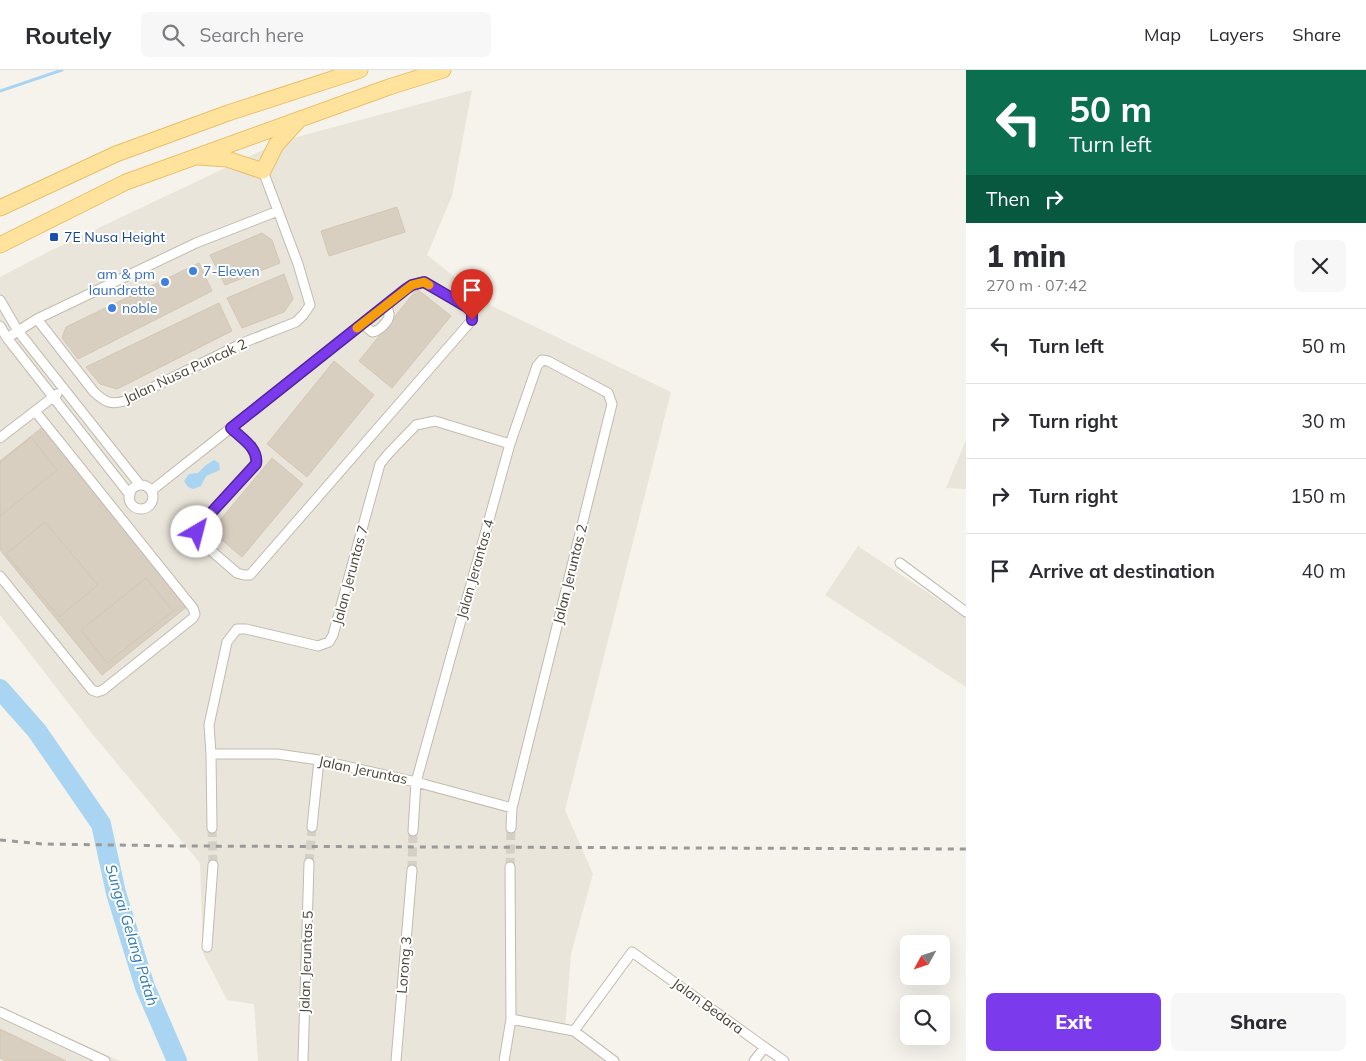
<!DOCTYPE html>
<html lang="en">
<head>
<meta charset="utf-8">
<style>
  :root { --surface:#fff; --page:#f7f7f7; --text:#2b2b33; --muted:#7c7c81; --line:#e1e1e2; --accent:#7c3aed }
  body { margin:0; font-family:Mulish,sans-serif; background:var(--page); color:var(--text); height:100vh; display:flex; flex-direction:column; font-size:19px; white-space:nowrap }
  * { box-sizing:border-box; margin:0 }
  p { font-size:16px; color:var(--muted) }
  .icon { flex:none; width:28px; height:28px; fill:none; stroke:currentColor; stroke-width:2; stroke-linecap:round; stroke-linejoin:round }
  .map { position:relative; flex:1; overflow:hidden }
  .side { display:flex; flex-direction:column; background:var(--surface); width:400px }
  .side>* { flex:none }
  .guide { background:#0b6e4f; color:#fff; overflow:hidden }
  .needle { width:32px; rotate:230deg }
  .controls { position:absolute; left:900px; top:865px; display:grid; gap:10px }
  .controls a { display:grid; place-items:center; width:50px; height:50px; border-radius:8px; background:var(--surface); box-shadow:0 5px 20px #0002; font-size:25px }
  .pin { position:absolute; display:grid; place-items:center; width:42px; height:42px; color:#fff; margin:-51px -21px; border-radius:50% 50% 50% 0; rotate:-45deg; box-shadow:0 0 5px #0007 }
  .pin .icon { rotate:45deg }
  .me { position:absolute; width:55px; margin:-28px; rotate:37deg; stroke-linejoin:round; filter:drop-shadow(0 0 4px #0008) }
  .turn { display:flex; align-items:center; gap:18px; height:105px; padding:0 20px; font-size:22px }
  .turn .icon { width:65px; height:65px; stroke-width:2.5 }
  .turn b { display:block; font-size:35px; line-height:42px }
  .then { display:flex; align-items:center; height:48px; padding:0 20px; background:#0003; gap:10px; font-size:19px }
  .round { display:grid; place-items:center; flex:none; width:52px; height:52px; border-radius:8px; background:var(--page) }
  .summary { display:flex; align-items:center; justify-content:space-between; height:85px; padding:0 20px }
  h1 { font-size:30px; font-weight:800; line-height:38px }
  .primary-button { display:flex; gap:10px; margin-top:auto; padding:10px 20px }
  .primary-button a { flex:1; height:58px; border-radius:8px; background:var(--accent); color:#fff; font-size:20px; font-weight:800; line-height:58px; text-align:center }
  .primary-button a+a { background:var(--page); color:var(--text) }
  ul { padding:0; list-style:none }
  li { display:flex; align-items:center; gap:15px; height:75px; padding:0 20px; border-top:1px solid var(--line) }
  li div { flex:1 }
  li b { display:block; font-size:19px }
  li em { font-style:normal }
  header { display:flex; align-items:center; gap:30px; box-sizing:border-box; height:70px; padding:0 25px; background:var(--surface); border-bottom:1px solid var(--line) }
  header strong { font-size:24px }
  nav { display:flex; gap:28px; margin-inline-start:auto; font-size:18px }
  .search { width:350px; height:45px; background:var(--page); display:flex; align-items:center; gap:12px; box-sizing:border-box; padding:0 18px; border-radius:8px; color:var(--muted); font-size:19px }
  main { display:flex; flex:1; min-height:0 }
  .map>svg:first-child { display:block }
</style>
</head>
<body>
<header>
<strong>Routely</strong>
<div class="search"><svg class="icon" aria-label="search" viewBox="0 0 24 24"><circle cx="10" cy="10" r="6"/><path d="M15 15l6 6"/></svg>Search here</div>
<nav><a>Map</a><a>Layers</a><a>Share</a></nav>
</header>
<main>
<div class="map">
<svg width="966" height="991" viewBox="0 0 966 991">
  <rect width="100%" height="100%" fill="#f6f3ec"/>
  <path fill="#eae5da" d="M472,20L452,126L427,185L492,236L671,322L565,740L593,804L571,884L565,959L614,991H258L254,934L227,930L203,883L200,793L90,661L0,545V207L48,182L282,71Z
    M966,370V419L946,418Z
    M858,476L966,548V617L825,525Z
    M0,936L120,991H0Z"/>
  <path fill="#a9d4f2" d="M214,390L219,393L220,400L206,406L201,416L193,419L188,417L184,411L189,404L198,403L206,395Z"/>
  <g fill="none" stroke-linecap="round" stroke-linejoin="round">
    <path stroke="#a9d4f2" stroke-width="3" d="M0,21L62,0"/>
    <path stroke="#a9d4f2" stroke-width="20" d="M0,619L37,661L101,754L116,823L145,917L177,991"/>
  </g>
  <path fill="#d8cfc1" stroke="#d3c7b4" d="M397,137L405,162L329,186L321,161Z
    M262,163L272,170L280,193L225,215L210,185Z
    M199,193L212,221L78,289L62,268L66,257Z
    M284,204L293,229L284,242L242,258L227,228Z
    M417,219L451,246L392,318L359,291Z
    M219,233L232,261L117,319L100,314L86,297Z
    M334,291L374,325L307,407L267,374Z
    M44,356L189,535L102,605L0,480V391Z
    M31,367L57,400L0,446V393Z
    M272,388L303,414L242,487L211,461Z
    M45,452L98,515L59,547L6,484Z
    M146,508L173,541L107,593L81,560Z
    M0,959L66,991H6L0,988Z"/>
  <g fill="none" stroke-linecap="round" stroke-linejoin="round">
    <path stroke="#d4d0c8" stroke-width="9" stroke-dasharray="9 4.5" stroke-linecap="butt" d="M212,758L213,795
      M309,793L312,757
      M510,797L511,758
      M412,800L413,761"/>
    <defs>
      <path id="minor" d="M0,230L18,261L140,415
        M37,249L94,322C105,332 110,335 125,331L245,272L296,252L304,244L310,235L298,194L263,101
        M363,254L372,262C378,262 390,251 389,244C389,243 387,236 386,235
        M0,256L7,268L130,425
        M7,268L37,249L196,173L278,141
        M0,368L57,324
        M129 427a12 12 0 1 1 24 0a12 12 0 1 1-24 0Z
        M151,421L412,215L424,212L467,237L472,242V250L250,505H244L237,503L200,471L197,462L199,456L255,394C259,378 241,368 231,358
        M900,493L966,542
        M0,506L92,620L97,622L103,620L193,548L195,544L193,538L35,341
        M211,684H277L319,690L416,712L512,738
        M312,757L319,690
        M212,758L211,684L209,655L227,572L237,559H246L318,576L329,572L333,565L380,394L389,383L416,355L435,351L510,374
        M413,761L416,712L510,374L537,296L542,290L548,291L608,323L612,334L512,738L511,758
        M207,877L213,795
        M0,942L105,991
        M511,949L574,961L614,991
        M574,961L632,882L784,991
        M303,991L309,793
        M396,991L412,800
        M504,991L511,949L510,797
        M754,991L765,977"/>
      <path id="primary" d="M198,87L227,89L263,101L276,75L297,52
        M0,138L116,84L228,43L360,0
        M0,175L126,112L389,17L443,0"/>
    </defs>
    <use href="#minor" stroke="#c2bbae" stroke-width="11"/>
    <use href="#primary" stroke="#e6c16a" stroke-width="17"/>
    <use href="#minor" stroke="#fff" stroke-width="9"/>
    <use href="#primary" stroke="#ffe39c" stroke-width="15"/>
    <path stroke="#9a9a9a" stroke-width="3" stroke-dasharray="6 6" stroke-linecap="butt" d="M0,770L43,774L181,776L966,779"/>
  </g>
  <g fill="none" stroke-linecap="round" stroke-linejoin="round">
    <defs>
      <path id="route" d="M197,462L199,456L256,394C259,378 241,368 231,358L406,219L412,215L424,212L467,237L472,242V250"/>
    </defs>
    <use href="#route" stroke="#51269a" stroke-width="12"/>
    <use href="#route" stroke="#7c3aed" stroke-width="9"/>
    <path stroke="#f59e0b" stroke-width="9" d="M357,258L412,215L424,212L429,215"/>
  </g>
  <rect fill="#1a4fb4" stroke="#fff" stroke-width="2" x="49" y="162" width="10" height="10" rx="2.5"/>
  <g fill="#3f7fe0" stroke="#fff" stroke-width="2">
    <circle cx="193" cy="201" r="5"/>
    <circle cx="165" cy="212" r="5"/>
    <circle cx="112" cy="238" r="5"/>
  </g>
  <g text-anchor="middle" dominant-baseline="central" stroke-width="4" stroke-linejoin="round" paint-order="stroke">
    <g font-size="14" fill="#164399" stroke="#fff" text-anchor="start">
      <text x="64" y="167">7E Nusa Height</text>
    </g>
    <g font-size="14" fill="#366cbe" stroke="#fff" text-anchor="start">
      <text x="203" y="201">7-Eleven</text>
      <text x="155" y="204" text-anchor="end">am &amp; pm<tspan x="155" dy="16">laundrette</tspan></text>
      <text x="122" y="238">noble</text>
    </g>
    <g font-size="14" fill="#4b4439" stroke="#fff">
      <text transform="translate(185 301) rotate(-25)">Jalan Nusa Puncak 2</text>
      <text transform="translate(475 499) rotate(-74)">Jalan Jerantas 4</text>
      <text transform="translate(570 504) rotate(-76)">Jalan Jeruntas 2</text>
      <text transform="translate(350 505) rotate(-75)">Jalan Jeruntas 7</text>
      <text transform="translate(363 700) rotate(12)">Jalan Jeruntas</text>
      <text transform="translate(306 892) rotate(-88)">Jalan Jeruntas 5</text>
      <text transform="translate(404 895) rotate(-85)">Lorong 3</text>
      <text transform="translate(708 936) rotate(36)">Jalan Bedara</text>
    </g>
    <g font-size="15" font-style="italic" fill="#2e7ab2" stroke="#fff">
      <text transform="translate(132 865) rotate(73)">Sungai Gelang Patah</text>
    </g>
  </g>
</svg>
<div class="controls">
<a><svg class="needle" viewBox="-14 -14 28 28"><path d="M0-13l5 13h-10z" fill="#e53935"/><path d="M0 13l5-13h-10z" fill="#7c7c81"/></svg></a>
<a><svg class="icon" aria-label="search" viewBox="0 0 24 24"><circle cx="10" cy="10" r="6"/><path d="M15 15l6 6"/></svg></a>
</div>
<div class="pin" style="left:472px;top:250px;background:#d93025"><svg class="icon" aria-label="arrive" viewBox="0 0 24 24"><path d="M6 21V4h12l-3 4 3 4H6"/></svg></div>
<svg class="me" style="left:197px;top:462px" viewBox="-20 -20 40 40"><circle r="19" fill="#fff"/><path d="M0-13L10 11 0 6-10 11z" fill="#7c3aed"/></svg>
</div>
<section class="side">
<div class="guide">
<div class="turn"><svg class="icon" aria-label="left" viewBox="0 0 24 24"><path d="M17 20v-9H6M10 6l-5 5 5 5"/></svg><div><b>50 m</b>Turn left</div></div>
<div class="then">Then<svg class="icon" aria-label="right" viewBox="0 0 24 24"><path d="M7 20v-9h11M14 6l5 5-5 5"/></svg></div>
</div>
<div class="summary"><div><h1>1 min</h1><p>270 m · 07:42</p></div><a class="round"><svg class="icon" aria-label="close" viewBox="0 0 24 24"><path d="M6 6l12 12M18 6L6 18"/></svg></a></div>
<ul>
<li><svg class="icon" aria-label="left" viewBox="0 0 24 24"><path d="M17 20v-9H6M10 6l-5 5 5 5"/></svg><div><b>Turn left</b></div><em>50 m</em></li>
<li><svg class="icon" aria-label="right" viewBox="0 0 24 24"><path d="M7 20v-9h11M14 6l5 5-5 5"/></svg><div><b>Turn right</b></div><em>30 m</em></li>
<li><svg class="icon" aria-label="right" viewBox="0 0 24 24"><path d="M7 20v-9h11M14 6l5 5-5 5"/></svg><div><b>Turn right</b></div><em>150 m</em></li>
<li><svg class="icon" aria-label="arrive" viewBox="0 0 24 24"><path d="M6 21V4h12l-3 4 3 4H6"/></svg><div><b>Arrive at destination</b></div><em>40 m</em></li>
</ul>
<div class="primary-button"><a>Exit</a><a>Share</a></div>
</section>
</main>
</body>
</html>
